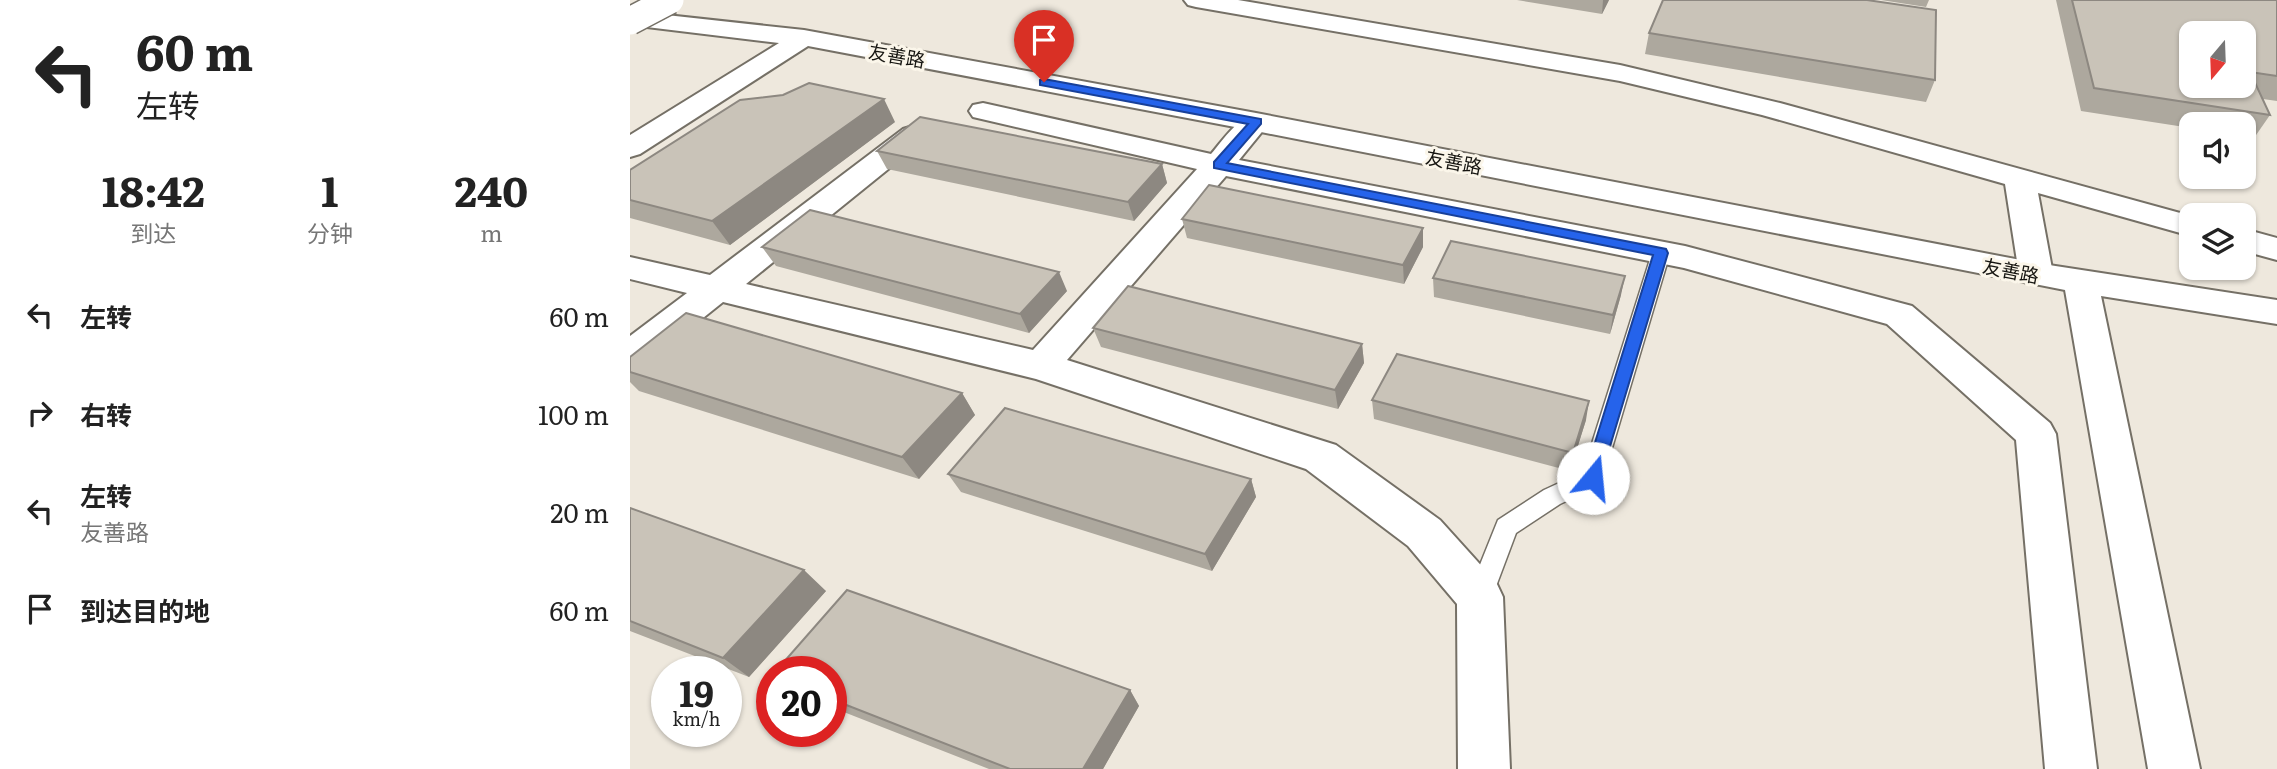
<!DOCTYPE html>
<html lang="zh">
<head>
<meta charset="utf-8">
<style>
  :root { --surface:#fff; --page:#f6f6f6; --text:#222; --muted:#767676 }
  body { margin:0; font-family:Literata,"Noto Sans SC",serif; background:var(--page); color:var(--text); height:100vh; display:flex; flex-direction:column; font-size:26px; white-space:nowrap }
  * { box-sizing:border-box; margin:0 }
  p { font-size:23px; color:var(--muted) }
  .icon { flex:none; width:38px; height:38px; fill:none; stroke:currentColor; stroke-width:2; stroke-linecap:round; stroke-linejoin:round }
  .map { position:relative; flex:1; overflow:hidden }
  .drawer { display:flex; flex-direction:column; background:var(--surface); width:630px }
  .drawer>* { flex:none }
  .guide { background:#fff; color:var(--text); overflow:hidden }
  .needle { width:46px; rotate:199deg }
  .tools { position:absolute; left:1549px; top:21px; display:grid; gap:14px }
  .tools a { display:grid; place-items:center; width:77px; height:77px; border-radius:14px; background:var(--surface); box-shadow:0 2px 5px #0004; font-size:35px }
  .speed { position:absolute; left:21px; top:656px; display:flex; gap:14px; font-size:35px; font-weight:700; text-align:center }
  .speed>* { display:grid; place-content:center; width:91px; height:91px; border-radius:50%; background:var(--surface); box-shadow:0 2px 5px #0004; line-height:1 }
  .speed small { font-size:18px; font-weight:400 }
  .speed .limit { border:10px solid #d22; background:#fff; color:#111 }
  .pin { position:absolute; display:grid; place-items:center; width:60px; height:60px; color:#fff; margin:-72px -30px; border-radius:50% 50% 50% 0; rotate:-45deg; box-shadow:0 0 7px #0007 }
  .pin .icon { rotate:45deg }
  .me { position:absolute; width:77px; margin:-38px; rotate:17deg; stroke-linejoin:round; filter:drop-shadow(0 0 5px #0008) }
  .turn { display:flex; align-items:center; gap:24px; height:147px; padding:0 21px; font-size:32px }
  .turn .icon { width:91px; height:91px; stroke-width:2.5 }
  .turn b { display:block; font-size:49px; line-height:60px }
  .eta { display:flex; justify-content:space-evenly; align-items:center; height:119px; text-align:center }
  .eta b { font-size:42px; font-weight:700; line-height:49px }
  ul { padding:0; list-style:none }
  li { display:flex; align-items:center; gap:21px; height:98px; padding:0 21px }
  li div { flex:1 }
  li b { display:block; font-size:26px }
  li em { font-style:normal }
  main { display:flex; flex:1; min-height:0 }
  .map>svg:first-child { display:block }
</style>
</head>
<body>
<main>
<section class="drawer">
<div class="guide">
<div class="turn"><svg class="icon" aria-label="left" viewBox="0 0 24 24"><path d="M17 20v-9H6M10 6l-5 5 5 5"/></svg><div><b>60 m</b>左转</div></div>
</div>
<div class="eta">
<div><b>18:42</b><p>到达</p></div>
<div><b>1</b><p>分钟</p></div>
<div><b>240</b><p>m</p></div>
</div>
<ul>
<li><svg class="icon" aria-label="left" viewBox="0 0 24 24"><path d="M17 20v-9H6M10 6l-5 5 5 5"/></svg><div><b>左转</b></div><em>60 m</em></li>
<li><svg class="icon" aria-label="right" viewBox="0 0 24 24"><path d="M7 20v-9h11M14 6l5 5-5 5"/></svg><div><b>右转</b></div><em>100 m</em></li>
<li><svg class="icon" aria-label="left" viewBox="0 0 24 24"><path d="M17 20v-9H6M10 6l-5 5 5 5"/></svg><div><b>左转</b><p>友善路</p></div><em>20 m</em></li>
<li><svg class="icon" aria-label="arrive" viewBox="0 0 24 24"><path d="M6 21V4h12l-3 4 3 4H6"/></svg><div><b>到达目的地</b></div><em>60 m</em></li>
</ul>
</section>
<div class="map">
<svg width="1647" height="769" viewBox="0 0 1647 769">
  <rect width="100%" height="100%" fill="#eee8dd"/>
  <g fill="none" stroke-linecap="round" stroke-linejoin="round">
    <defs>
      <path id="service" d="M1031,247L1040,253L971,485L930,504L886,533L859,605L850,608L841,605L837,597L868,520L914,490L953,472L1022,253Z"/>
      <path id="minor" d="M554,0H608L990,65L1150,103L1561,216V236L1408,193L1423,274L1418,282L1406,285L1394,282L1389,274L1375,184L1132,115L990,81L566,7L558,5Z
        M353,103L581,154C596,137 611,110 636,116L640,122L609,160L1055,246L1282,306L1420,423L1426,434L1467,769H1415L1386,440L1257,324L1054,268L596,176L437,360L706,445L810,520L866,582L873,597L880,769H828L827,604L778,546L676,469L406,379L93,302L13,366L0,370V336L57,293L0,279V257L80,275L273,129L283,126L293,129L298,135L293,141L116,284L403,350L567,169L343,117L339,111L343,105Z
        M1614,229L1647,238V260L1614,251Z"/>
      <path id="tertiary" d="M0,11L174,30L626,113L1406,263L1647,300V324L1471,296L1570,769H1518L1435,290L626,131L178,46L10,154L0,157V135L149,43L0,25Z"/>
    </defs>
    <use href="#service" stroke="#757066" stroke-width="3"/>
    <use href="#minor" stroke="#757066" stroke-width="4"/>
    <use href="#tertiary" stroke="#757066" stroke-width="4"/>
    <use href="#service" fill="#fff" fill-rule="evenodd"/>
    <use href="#minor" fill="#fff" fill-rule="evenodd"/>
    <use href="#tertiary" fill="#fff" fill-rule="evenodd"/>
    <defs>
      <path id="trunk-bridge" d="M0,21L40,0"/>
    </defs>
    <use href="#trunk-bridge" stroke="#757066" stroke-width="30" stroke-linecap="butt"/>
    <use href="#trunk-bridge" stroke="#fff" stroke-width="27"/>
  </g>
  <path fill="#ada89e" d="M887,0H979L972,14Z
    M1251,0H1299L1296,7Z
    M1426,0H1647V101L1633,99L1640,115L1624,138L1614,136V124H1561V128L1451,111Z
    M1019,33L1305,80L1296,102L1015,54Z
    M265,122L100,245L0,218V170Z
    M247,151L532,164L537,183L504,221L257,169Z
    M552,219L793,247L774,284L557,238Z
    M132,247L437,291L399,333L146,266Z
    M803,278L991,295L980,334L804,297Z
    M463,328L732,344L734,363L708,409L471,347Z
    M0,357L332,393L345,415L289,479L9,391L0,382Z
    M742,400L956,420L940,471L744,419Z
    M318,474L621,479L626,497L582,571L331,492Z
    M0,508L196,591L119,677L0,631Z
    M201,672L500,690L509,706L473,769H359L201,707Z"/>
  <path fill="#8d8881" d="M973,0H979L972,14Z
    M254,99L265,122L100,245L82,221Z
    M532,164L537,183L504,221L498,202Z
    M793,228V247L774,284L773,265Z
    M429,272L437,291L399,333L390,314Z
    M995,276L991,295L980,334L983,315Z
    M732,344L734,363L708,409L705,390Z
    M332,393L345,415L289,479L272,457Z
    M959,401L956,420L940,471L943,453Z
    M621,479L626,497L582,571L575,554Z
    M174,570L196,591L119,677L93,658Z
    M500,690L509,706L473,769H453Z"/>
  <path fill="#c9c3b8" stroke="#8d8881" stroke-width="2" fill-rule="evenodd" d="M1033,0H1237L1306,10L1305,80L1019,33Z
    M1442,0H1647V76L1620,72L1640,115L1464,88ZM1561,33H1614V86H1561Z
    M179,83L254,99L82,221L0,200V170L110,100L153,95Z
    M290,117L532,164L498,202L247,151Z
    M579,185L793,228L773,265L552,219Z
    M180,210L429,272L390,314L132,247Z
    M821,241L995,276L983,315L803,278Z
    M498,286L732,344L705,390L463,328Z
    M56,313L332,393L272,457L0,372V357Z
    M767,354L959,401L943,453L742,400Z
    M375,408L621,479L575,554L318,474Z
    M0,508L174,570L93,658L0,621Z
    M217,590L500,690L453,769H380L201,699V672H145Z"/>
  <path fill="#2563eb" stroke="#184099" stroke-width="2" d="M414,79L631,119V124L597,163L1036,249L1038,253L969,483H957L954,478L1023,255L584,168V162L618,124L410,85V80Z"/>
  <g text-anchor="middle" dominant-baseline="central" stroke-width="6" stroke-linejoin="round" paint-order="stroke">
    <g font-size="19" fill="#161511" stroke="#fbf6ea">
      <text transform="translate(267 55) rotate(10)">友善路</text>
      <text transform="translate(824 161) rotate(11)">友善路</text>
      <text transform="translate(1381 270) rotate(11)">友善路</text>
    </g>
  </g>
</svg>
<div class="tools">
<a><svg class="needle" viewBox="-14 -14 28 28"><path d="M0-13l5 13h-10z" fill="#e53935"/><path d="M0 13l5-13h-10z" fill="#767676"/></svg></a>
<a><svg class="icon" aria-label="sound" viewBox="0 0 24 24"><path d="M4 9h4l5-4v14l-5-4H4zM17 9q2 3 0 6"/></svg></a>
<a><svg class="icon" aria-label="layers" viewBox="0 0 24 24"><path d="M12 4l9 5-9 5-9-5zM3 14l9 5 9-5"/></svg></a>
</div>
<div class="speed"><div>19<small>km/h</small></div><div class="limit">20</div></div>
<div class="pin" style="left:414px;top:82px;background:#d93025"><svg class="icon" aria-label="arrive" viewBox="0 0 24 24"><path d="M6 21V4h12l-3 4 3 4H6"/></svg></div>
<svg class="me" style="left:963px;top:478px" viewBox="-20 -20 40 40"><circle r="19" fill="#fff"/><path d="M0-13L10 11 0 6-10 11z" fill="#2563eb"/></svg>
</div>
</main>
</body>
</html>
